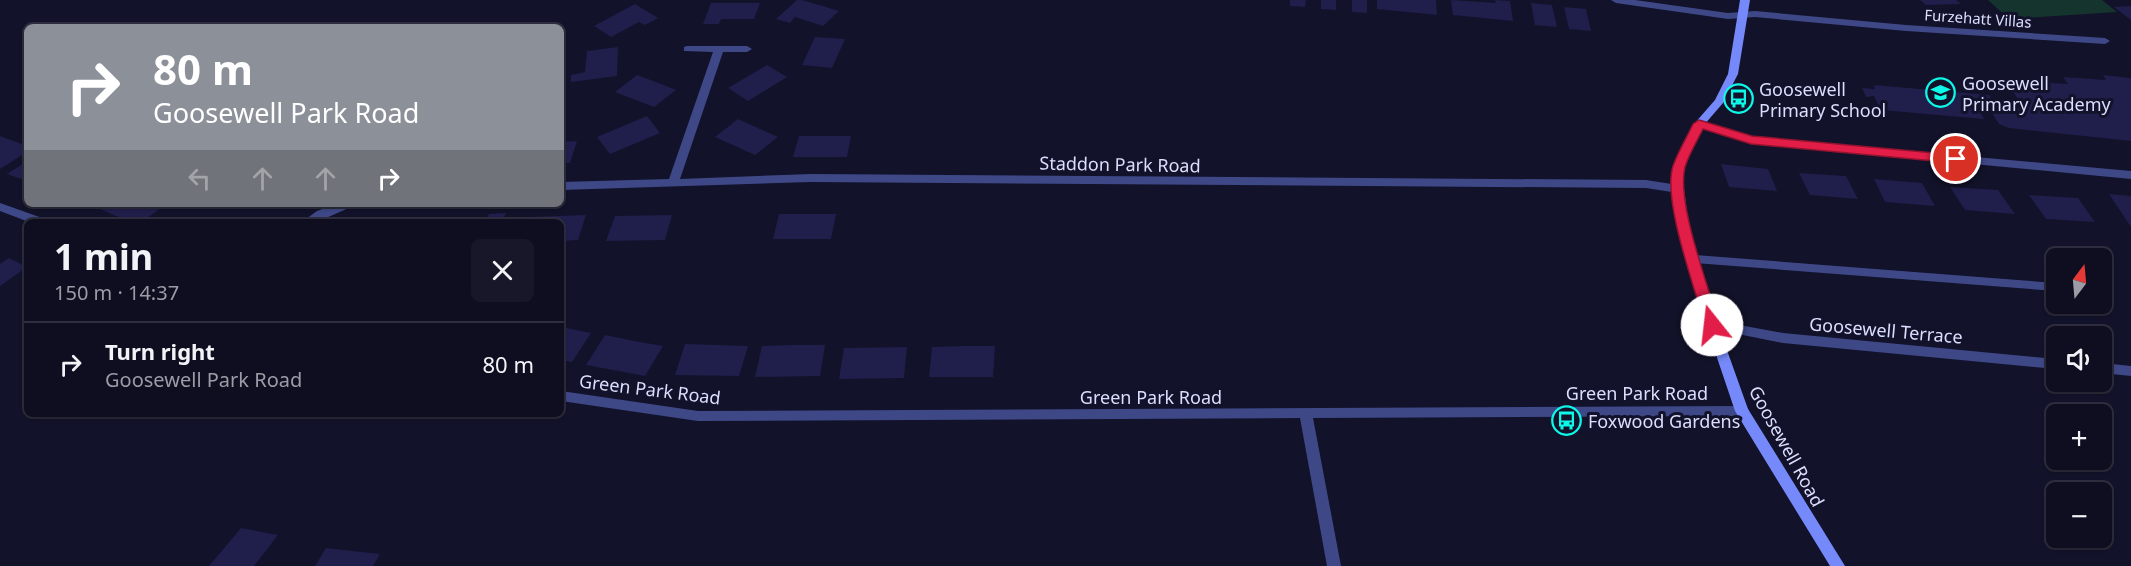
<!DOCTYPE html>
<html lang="en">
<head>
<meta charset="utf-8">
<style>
  :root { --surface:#0e0e20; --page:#171729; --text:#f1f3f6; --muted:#9b9ca5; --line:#2e2e3e }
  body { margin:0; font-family:"Noto Sans",sans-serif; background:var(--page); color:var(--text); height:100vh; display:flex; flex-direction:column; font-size:22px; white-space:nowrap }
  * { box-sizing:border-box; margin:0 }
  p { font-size:20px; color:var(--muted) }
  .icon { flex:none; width:33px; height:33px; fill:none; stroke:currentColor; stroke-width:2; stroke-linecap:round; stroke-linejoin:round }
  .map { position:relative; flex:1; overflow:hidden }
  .side { position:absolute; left:24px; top:219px; width:540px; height:198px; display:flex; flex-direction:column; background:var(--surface); border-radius:9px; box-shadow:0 2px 4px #0004,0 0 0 2px var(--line) }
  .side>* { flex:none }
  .hud { position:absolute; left:24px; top:24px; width:540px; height:183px; border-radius:9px; box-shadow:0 2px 4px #0004,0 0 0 2px var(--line); background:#8c9099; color:#fff; overflow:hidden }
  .needle { width:39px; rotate:16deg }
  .buttons { position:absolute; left:2046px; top:248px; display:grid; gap:12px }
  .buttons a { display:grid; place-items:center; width:66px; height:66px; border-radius:9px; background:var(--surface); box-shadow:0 2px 4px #0004,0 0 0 2px var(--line); font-size:30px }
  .pin { position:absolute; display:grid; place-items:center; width:51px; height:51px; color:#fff; margin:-26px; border:3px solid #fff; border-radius:50%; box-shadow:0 2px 6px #0007 }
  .me { position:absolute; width:66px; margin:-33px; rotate:344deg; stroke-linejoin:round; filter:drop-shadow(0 0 4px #0008) }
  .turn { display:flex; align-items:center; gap:21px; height:126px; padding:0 30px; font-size:27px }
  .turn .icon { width:78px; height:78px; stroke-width:2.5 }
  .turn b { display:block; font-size:42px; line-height:51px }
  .lanes { display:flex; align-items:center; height:57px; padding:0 30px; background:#0003; justify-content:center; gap:30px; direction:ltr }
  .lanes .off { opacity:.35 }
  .round { display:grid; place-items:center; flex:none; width:63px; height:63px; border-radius:9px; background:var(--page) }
  .head { display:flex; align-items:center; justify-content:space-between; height:102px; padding:0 30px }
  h1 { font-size:36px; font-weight:700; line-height:45px }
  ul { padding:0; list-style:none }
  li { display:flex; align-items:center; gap:18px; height:84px; padding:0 30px; border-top:2px solid var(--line) }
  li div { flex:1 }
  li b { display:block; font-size:22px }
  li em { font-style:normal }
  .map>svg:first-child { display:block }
</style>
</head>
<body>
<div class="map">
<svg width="2131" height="566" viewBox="0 0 2131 566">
  <rect width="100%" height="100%" fill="#12122a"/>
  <path fill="#15342d" d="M1988,0H2102L2117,12L2009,19Z"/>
  <path fill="#201e4b" d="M797,0H802L839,11L823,26L795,17L790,23L776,19Z
    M1290,0H1306L1305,7L1290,6Z
    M1321,0H1336V10L1321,9Z
    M1352,0H1367V13L1352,12Z
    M1377,0H1436L1437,15L1377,9Z
    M1451,0L1496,3L1495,0L1510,1L1513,21L1453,15Z
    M1920,0H1956L1961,4L1926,5Z
    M711,3H760L754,19H721L719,24H703Z
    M1531,3L1552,5L1557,27L1535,25Z
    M635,4L658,18L645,25L639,22L611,37L594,26Z
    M2131,6V20L2114,7Z
    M1564,7L1586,9L1591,31L1569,29Z
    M815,37L845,39L832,68L802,65Z
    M618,47L617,76L571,82V75L585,72L587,51Z
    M767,65L787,77L748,101L728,88Z
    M637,75L656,82L676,90L654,107L615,92Z
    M2103,75L2131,78V141L2009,128L1999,124L1984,101L1973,100L1984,119L1881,110L1874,96L1866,97L1862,88L1875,89L1874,85L1989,95L1995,103L2022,105L2005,80L2068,84L2063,77L2106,80Z
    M647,116L660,133L610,154L597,137Z
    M738,119L778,137L755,155L715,137Z
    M0,136L27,146V152L0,169Z
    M799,136H851L847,157H793Z
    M577,141L570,163H561V142Z
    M27,161V181L7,174Z
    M1721,164L1768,169L1777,191L1729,187Z
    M1799,173L1846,176L1858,199L1810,195Z
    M1874,179L1922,183L1935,206L1885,202Z
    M1950,187L1998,190L2015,214L1965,210Z
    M2109,194L2131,196V227Z
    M2029,195L2078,198L2095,222L2046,219Z
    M107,204H167L141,222H130L100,209Z
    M506,213L502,222H473V220H486L489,214Z
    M779,214H836L831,239H773Z
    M586,215L578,240L561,241V222H527L529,217Z
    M672,215L665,240L606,241L615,216Z
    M9,258L27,267L0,286V264Z
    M561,327L591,333L572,362L561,360Z
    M605,335L634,341L663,346L645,376L586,365Z
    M685,344L748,346L739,376L675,375Z
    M793,345H825L820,376L755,377L762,346Z
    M963,346H995L993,377H929L932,347Z
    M907,347L904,378L839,379L844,348Z
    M241,528L278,535L254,566H209Z
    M326,548L352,551L380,554L373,566H315Z"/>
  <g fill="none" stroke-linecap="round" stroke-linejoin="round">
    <path fill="#3e4887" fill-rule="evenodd" d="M1695,255L2056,283V291L1695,263L1689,259Z"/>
    <path fill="#3e4887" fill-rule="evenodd" d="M1611,0H1635L1728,13L1755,11L1906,25L2105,38L2110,41L2105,44L1906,31L1755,17L1728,19L1616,3Z
      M687,46H747L752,49L747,52H723L680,179L811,174L1646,180L1678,185L1684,189L1678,193L1646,188L811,182L561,190V182L669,179L713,52L684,51V47Z
      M1699,121L1752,137L2131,171V179L1751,143L1695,126L1694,124Z
      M0,203L45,219L47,222H29L0,211Z
      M336,204H353L351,207L317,222H302L317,211Z
      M1712,320L1783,333L2056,359V369L1783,343L1708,328L1706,325L1708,322Z
      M2102,363L2131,366V376L2102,373Z
      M561,391L698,411L1742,406L1747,407L1749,411L1747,415L1742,416L1313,418L1341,566H1327L1300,418L698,421L561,401Z"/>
    <path fill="#7689fb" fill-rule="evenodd" d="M1740,0H1750L1738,74L1723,103L1704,125L1684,167V189L1688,221L1718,325L1748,409L1845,566H1830L1735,411L1706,325L1676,221L1672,189L1674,167L1694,124L1715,100L1728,74Z"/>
  </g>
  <path fill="#e11d48" stroke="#92132f" stroke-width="1.5" d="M1699,120L1752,136L1956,155L1962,159L1956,163L1751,144L1703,129C1697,141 1689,154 1685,167C1676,203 1709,287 1719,325L1712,330L1705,325C1695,288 1662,200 1673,166C1678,152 1687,137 1693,124Z"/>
  <defs>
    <symbol id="school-ring" viewBox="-11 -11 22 22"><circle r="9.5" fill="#12122a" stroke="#0ef8e7" stroke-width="1.5"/><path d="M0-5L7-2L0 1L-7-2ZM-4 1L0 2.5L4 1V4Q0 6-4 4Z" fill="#0ef8e7"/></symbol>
    <symbol id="bus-ring" viewBox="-11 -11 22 22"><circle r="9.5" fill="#12122a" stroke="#0ef8e7" stroke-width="1.5"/><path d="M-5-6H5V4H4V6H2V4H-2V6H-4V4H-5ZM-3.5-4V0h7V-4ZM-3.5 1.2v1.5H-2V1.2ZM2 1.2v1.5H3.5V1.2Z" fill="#0ef8e7"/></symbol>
  </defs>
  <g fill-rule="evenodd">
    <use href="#school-ring" x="1924" y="76" width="33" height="33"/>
    <use href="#bus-ring" x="1722" y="82" width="33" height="33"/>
    <use href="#bus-ring" x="1550" y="404" width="33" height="33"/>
  </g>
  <g text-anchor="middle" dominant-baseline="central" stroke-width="6" stroke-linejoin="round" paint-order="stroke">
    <g font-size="15" fill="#dcdefe" stroke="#12122a">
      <text transform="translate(1978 18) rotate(4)">Furzehatt Villas</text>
    </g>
    <g font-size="18" fill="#dcdefe" stroke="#12122a" text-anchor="start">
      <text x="1962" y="83">Goosewell<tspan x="1962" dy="21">Primary Academy</tspan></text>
      <text x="1759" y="89">Goosewell<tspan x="1759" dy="21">Primary School</tspan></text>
      <text x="1588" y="421">Foxwood Gardens</text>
    </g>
    <g font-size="18" fill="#dcdefe" stroke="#12122a">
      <text transform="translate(1120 164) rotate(1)">Staddon Park Road</text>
      <text transform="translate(1886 330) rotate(5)">Goosewell Terrace</text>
      <text transform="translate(650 389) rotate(7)">Green Park Road</text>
      <text x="1637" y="393">Green Park Road</text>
      <text x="1151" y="397">Green Park Road</text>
      <text transform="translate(1787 446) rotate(61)">Goosewell Road</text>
    </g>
  </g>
</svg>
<div class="buttons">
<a><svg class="needle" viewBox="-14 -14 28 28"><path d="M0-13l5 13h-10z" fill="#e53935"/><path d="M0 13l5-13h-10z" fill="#9b9ca5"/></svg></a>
<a><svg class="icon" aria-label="sound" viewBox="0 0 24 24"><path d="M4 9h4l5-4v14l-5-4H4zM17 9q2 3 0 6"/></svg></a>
<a>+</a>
<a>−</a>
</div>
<div class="pin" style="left:1956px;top:159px;background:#d93025"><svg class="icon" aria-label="arrive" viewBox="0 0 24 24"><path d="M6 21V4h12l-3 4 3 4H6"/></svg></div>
<svg class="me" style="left:1712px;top:325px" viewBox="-20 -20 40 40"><circle r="19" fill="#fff"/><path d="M0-13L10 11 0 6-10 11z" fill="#e11d48"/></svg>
<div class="hud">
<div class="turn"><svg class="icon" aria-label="right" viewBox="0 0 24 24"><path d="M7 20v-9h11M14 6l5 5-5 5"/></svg><div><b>80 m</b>Goosewell Park Road</div></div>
<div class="lanes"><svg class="icon off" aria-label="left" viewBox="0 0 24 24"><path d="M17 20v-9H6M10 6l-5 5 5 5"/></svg><svg class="icon off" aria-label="ahead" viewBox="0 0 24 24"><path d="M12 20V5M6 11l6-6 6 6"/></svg><svg class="icon off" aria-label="ahead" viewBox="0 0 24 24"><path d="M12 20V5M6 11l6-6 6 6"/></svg><svg class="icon" aria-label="right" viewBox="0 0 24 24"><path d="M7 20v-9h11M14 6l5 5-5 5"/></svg></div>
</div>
<section class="side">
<div class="head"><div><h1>1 min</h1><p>150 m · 14:37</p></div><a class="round"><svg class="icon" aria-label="close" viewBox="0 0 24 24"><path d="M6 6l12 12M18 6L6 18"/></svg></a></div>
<ul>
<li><svg class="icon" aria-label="right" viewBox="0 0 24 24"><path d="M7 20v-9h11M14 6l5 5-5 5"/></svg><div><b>Turn right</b><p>Goosewell Park Road</p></div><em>80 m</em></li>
</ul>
</section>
</div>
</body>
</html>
